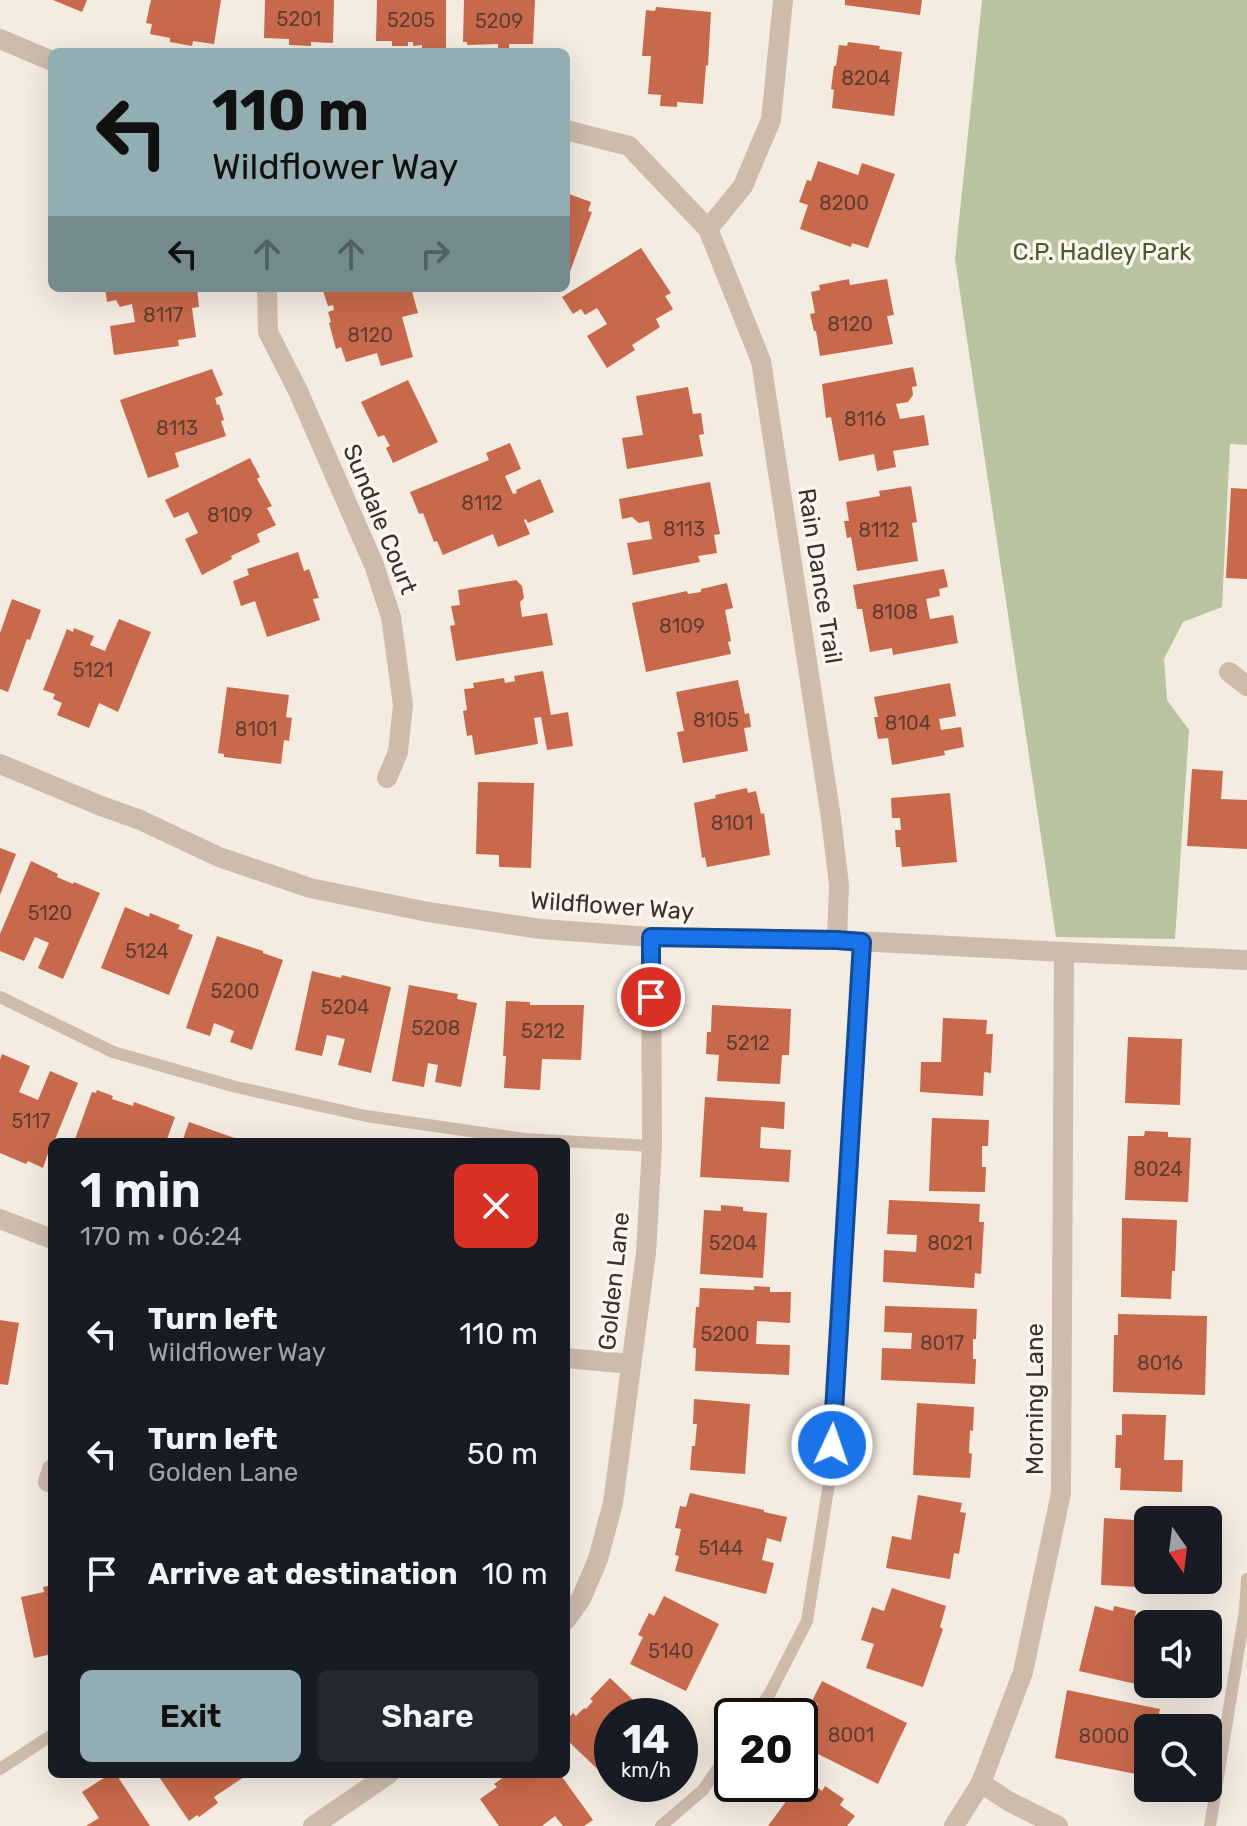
<!DOCTYPE html>
<html lang="en">
<head>
<meta charset="utf-8">
<style>
  :root { --surface:#171b24; --page:#242831; --text:#f1f3f6; --muted:#9ea1a6; --accent:#92aeb2 }
  body { margin:0; font-family:Rubik,sans-serif; background:var(--page); color:var(--text); height:100vh; display:flex; flex-direction:column; font-size:30px; white-space:nowrap }
  * { box-sizing:border-box; margin:0 }
  p { font-size:26px; color:var(--muted) }
  .icon { flex:none; width:44px; height:44px; fill:none; stroke:currentColor; stroke-width:2; stroke-linecap:round; stroke-linejoin:round }
  .map { position:relative; flex:1; overflow:hidden }
  .details { position:absolute; left:48px; top:1138px; width:522px; height:640px; display:flex; flex-direction:column; background:var(--surface); border-radius:12px; box-shadow:0 8px 32px #0002 }
  .details>* { flex:none }
  .banner { position:absolute; left:48px; top:48px; width:522px; height:244px; border-radius:12px; box-shadow:0 8px 32px #0002; background:#92aeb2; color:#111; overflow:hidden }
  .needle { width:52px; rotate:166deg }
  .fabs { position:absolute; left:1134px; top:1506px; display:grid; gap:16px }
  .fabs a { display:grid; place-items:center; width:88px; height:88px; border-radius:12px; background:var(--surface); box-shadow:0 8px 32px #0002; font-size:40px }
  .speed { position:absolute; left:594px; top:1698px; display:flex; gap:16px; font-size:40px; font-weight:700; text-align:center }
  .speed>* { display:grid; place-content:center; width:104px; height:104px; border-radius:50%; background:var(--surface); box-shadow:0 8px 32px #0002; line-height:1 }
  .speed small { font-size:20px; font-weight:400 }
  .speed .limit { border:4px solid #111; border-radius:12px; background:#fff; color:#111 }
  .pin { position:absolute; display:grid; place-items:center; width:68px; height:68px; color:#fff; margin:-34px; border:4px solid #fff; border-radius:50%; box-shadow:0 2px 8px #0007 }
  .me { position:absolute; width:88px; margin:-44px; rotate:3deg; stroke-linejoin:round; filter:drop-shadow(0 0 6px #0008) }
  .turn { display:flex; align-items:center; gap:28px; height:168px; padding:0 32px; font-size:36px }
  .turn .icon { width:104px; height:104px; stroke-width:2.5 }
  .turn b { display:block; font-size:56px; line-height:68px }
  .lanes { display:flex; align-items:center; height:76px; padding:0 32px; background:#0003; justify-content:center; gap:40px; direction:ltr }
  .lanes .off { opacity:.35 }
  .round { display:grid; place-items:center; flex:none; width:84px; height:84px; border-radius:12px; background:var(--page) }
  .head { display:flex; align-items:center; justify-content:space-between; height:136px; padding:0 32px }
  h1 { font-size:48px; font-weight:600; line-height:60px }
  .button { display:flex; gap:16px; margin-top:auto; padding:16px 32px }
  .button a { flex:1; height:92px; border-radius:12px; background:var(--accent); color:#111; font-size:32px; font-weight:600; line-height:92px; text-align:center }
  .button a+a { background:var(--page); color:var(--text) }
  ul { padding:0; list-style:none }
  li { display:flex; align-items:center; gap:24px; height:120px; padding:0 32px }
  li div { flex:1 }
  li b { display:block; font-size:30px }
  li em { font-style:normal }
  .map>svg:first-child { display:block }
</style>
</head>
<body>
<div class="map">
<svg width="1247" height="1826" viewBox="0 0 1247 1826">
  <rect width="100%" height="100%" fill="#f4ebe1"/>
  <path fill="#b8c4a0" d="M982,0H1247V445L1230,444L1222,607L1183,622L1164,659L1167,700L1189,730L1175,939L1056,937L955,259Z"/>
  <path fill="#c8694b" d="M53,0H87L82,12Z
    M151,0H221L214,44L193,41L192,46L170,42V38L150,34L152,24L146,23Z
    M265,0H334L333,43L311,42V46L289,45V39L264,38Z
    M377,0H446V49L422,48V45L413,46V42H408V46H392V41H376Z
    M464,0H535L533,44H509V50H498V44L467,45V42H463Z
    M845,0H922L920,15L845,5Z
    M656,7L711,12L708,66L706,65L703,104L677,102V107L660,106L661,95L648,94L651,56H642L646,10L655,11Z
    M848,42L880,46L879,49L902,52L894,116L832,108L834,90L831,89L834,66H836L839,45L847,46Z
    M818,161L858,175L862,163L895,174L868,248L852,243L851,247L800,229L808,205L799,202L807,180L811,181Z
    M566,193L591,202L588,211L592,212L568,277L566,276Z
    M641,248L671,293L665,296L673,309L656,319L660,327L632,345L635,350L607,368L587,336L607,324L597,308L585,315L581,309L573,314L562,297Z
    M849,279L850,285L887,279L894,315L887,316L893,344L820,356L816,331H814L810,314L815,313L811,292L820,290L819,285Z
    M105,288H197L199,307L192,308L196,337L178,340L179,346L114,355L110,326L135,322L132,304L120,307L116,300L107,302Z
    M322,288H411L418,313L402,317L413,357L381,366L377,353L346,362L341,347L336,349L329,323L331,322L328,312L334,310L333,305L328,306Z
    M913,367L917,386L912,387L913,395L908,402L896,404L900,419L924,415L929,445L893,451L896,467L877,471L874,454L839,461L831,417L826,418L822,384Z
    M212,369L223,395L215,398L217,405L219,404L224,420L221,421L226,436L175,453L179,467L148,478L120,400Z
    M408,380L438,442L393,463L386,448L390,446L384,435L378,437L361,402Z
    M688,387L693,414L701,413L704,434L699,435L703,456L627,469L622,438L643,435L636,396Z
    M510,443L521,469L505,476L513,494L517,493L516,490L540,479L554,512L528,523L526,519L524,520L530,534L498,547L493,534L443,555L437,541L434,542L423,513L419,514L410,492L489,460L486,453Z
    M250,458L260,477L257,479L272,506L267,508L276,525L257,534L260,542L231,556L232,559L202,575L185,539L198,533L188,512L174,518L165,500Z
    M710,482L720,534L714,535L717,553L698,556L700,562L633,575L627,543L652,539L649,521L639,523L632,517L622,519L619,499Z
    M911,486L917,522L912,523L918,561L857,571L851,537L847,538L844,521H849L846,502L880,496L879,491Z
    M1231,488L1247,489V579L1226,578Z
    M298,552L304,571L309,569L319,598L313,599L320,620L267,637L255,601L241,606L233,581L249,575L247,569Z
    M944,569L948,587L939,589L940,596L926,599L930,619L953,615L958,643L893,655L892,648L870,652L862,609H857L853,585Z
    M516,580L522,586L524,598L520,602L522,617L547,613L553,645L456,661L450,626L455,625L451,606L460,605L458,590Z
    M727,583L733,608L725,610L731,641L728,642L731,654L646,672L632,603L687,591L688,594L701,592V589Z
    M12,599L41,610L30,640L27,639L8,692L0,689V633Z
    M119,619L151,632L118,712L99,703L89,728L57,715L62,703L53,699L55,694L43,690L67,629L73,632L74,628L94,636L90,645L105,651Z
    M543,671L551,715L568,712L573,746L547,750L541,717L534,718L538,744L475,755L472,735L467,736L463,711L467,710L464,689L474,688L473,683L504,678L505,683L515,681L514,676Z
    M738,680L745,714L749,713L751,727L744,728L748,751L683,763L677,732L684,731L676,692Z
    M950,683L956,716L939,719L941,730L961,727L964,747L944,751L945,755L892,765L888,738L878,739L874,717H878L874,697Z
    M227,687L289,695L286,717L292,718L289,741L284,740L281,764L224,757V754L218,753Z
    M1192,769L1223,771L1221,799L1247,800V849L1187,846Z
    M478,782L534,783L531,868L499,867V855L476,854Z
    M747,788L748,793L756,791L761,814L764,813L770,855L707,867L705,857L702,858L694,803L716,798L715,795Z
    M950,793L957,862L902,867L900,847H896L895,830H901L900,818H892L891,798Z
    M0,848L16,854L0,895Z
    M31,861L58,874L57,877L73,884L74,882L100,893L63,979L38,968L49,943L35,937L24,961L0,951V934Z
    M125,907L149,917L150,913L180,925L178,929L193,935L169,995L101,968Z
    M217,936L263,951V953L283,960L252,1050L230,1042L234,1031L214,1023L210,1036L186,1028Z
    M312,971L341,978L342,975L391,987L371,1073L338,1065L345,1039L327,1035L322,1056L295,1050Z
    M409,985L458,994L457,999L477,1003L461,1087L435,1082L438,1065L428,1063L424,1087L392,1081Z
    M506,1001L530,1002V1005H584L581,1060L542,1059L540,1090L504,1088L506,1056H503Z
    M712,1005L791,1009L789,1055H782L780,1084L717,1081L719,1055L706,1054L707,1032H711Z
    M943,1018L987,1020L986,1034H993L991,1073L984,1072L983,1096L920,1092L921,1062H941Z
    M1128,1037L1182,1039L1180,1105L1125,1103Z
    M2,1054L30,1066L19,1092L38,1100L50,1071L78,1083L54,1142H52L43,1168L28,1161L26,1164L0,1153V1060Z
    M97,1090L113,1096L112,1099L133,1106L134,1102L175,1117L166,1142H74L92,1092L96,1093Z
    M705,1097L785,1102L784,1129L761,1127L760,1148L791,1150L789,1182L700,1177Z
    M932,1118L989,1120L988,1146H982V1167H986L985,1192L929,1191Z
    M189,1122L246,1142H182Z
    M1145,1131L1168,1132V1137L1191,1138L1188,1202L1125,1200L1128,1136H1144Z
    M889,1200L980,1204L979,1222H984L981,1274L975,1273L974,1288L883,1282L884,1250L916,1252L917,1235L887,1234Z
    M721,1205L743,1207V1211L767,1213L763,1278L700,1274L704,1210L721,1211Z
    M1122,1218L1177,1220L1175,1271H1172L1171,1299L1121,1297Z
    M754,1286L770,1287V1292H791L790,1323L757,1321L756,1344L790,1345L789,1375L695,1371L696,1348H693L695,1323L696,1307H699L700,1288L754,1290Z
    M885,1306L977,1309L976,1339H973V1359H976L975,1384L881,1380L882,1348L911,1349L912,1333L884,1332Z
    M1118,1314L1207,1316L1205,1395L1113,1392L1114,1335H1118Z
    M0,1320L19,1323L8,1385L0,1384Z
    M694,1399L750,1404L745,1474L690,1470L692,1446H695L697,1424H693Z
    M917,1403L974,1407L973,1431L970,1430L969,1453L972,1454L970,1478L913,1475Z
    M1122,1414L1166,1415L1164,1460H1183L1182,1492L1120,1490L1121,1468H1115L1116,1435H1122Z
    M690,1493L764,1510V1512L787,1517L781,1542L767,1538L762,1560L774,1563L766,1594L675,1571L679,1556L675,1555L681,1529L675,1528L680,1506L686,1507Z
    M918,1495L962,1503L960,1512L966,1513L959,1554L954,1553L950,1579L886,1568L892,1536L911,1540Z
    M1104,1518L1148,1521V1580H1155V1588L1101,1585Z
    M52,1585V1654L34,1658L21,1597L44,1592L43,1587Z
    M892,1588L946,1606L940,1627L943,1629L923,1687L866,1668L874,1644L861,1640L872,1607L884,1611Z
    M664,1596L719,1624L686,1691L630,1664L643,1637L638,1635L649,1613L654,1616Z
    M1095,1606L1113,1611L1114,1606L1136,1611L1135,1616L1155,1621L1154,1624H1148V1650L1140,1685L1079,1671Z
    M610,1678L650,1716H612V1783L566,1739V1721L573,1713L576,1716L584,1708L586,1709L593,1701L590,1699Z
    M822,1681L907,1723L878,1784L800,1745V1725L805,1714L811,1717L818,1704L812,1701Z
    M1067,1690L1160,1709L1156,1728H1148V1764L1146,1776L1055,1758Z
    M110,1774H116L150,1826H86L99,1818L82,1792Z
    M157,1774H241L244,1777L214,1797L218,1803L199,1817L197,1815L189,1821Z
    M508,1774H560L593,1820L584,1826H563L555,1816L542,1826H499L480,1799L497,1787L494,1784Z
    M804,1777L822,1791L825,1786L844,1799L840,1805L855,1816L847,1826H768Z"/>
  <g fill="none" stroke-linecap="round" stroke-linejoin="round">
    <path stroke="#cdbbac" stroke-width="12" d="M0,997L113,1052L236,1087L366,1116L525,1139L652,1146
      M754,1716L770,1693L807,1621L830,1477L862,942
      M0,1769L52,1735
      M661,1826L703,1790L732,1748
      M1210,1826L1245,1610L1247,1579"/>
    <path stroke="#cdbbac" stroke-width="20" d="M0,39L52,61
      M566,130L629,146L708,229L761,361L831,818L839,885L837,940
      M708,229L743,186L771,120L783,0
      M267,288L268,332L298,391L374,565L391,617L403,705L398,752L387,778
      M1229,672L1247,686
      M0,764L101,806L138,819L219,857L310,888L428,912L541,929L651,937L837,940L1064,952L1247,960
      M0,1219L52,1239
      M566,1358L631,1364
      M48,1482L52,1469
      M566,1620L581,1599L598,1559L613,1503L646,1253L652,1146L651,937
      M981,1783L1008,1801L1058,1826
      M313,1826L389,1774
      M954,1826L981,1783L1023,1672L1061,1493L1064,952"/>
  </g>
  <g fill="none" stroke-linecap="round" stroke-linejoin="round">
    <defs>
      <path id="route" d="M651,997V937L837,940L862,942L832,1445"/>
    </defs>
    <use href="#route" stroke="#114b97" stroke-width="20"/>
    <use href="#route" stroke="#1a73e8" stroke-width="14"/>
  </g>
  <g text-anchor="middle" dominant-baseline="central" stroke-width="7" stroke-linejoin="round" paint-order="stroke">
    <g font-size="20" fill="#5e3e33">
      <text x="299" y="19">5201</text>
      <text x="411" y="20">5205</text>
      <text x="499" y="21">5209</text>
      <text x="866" y="78">8204</text>
      <text x="844" y="203">8200</text>
      <text x="163" y="315">8117</text>
      <text x="850" y="324">8120</text>
      <text x="370" y="335">8120</text>
      <text x="865" y="419">8116</text>
      <text x="177" y="428">8113</text>
      <text x="482" y="503">8112</text>
      <text x="230" y="515">8109</text>
      <text x="684" y="529">8113</text>
      <text x="879" y="530">8112</text>
      <text x="895" y="612">8108</text>
      <text x="682" y="626">8109</text>
      <text x="93" y="670">5121</text>
      <text x="716" y="720">8105</text>
      <text x="908" y="723">8104</text>
      <text x="256" y="729">8101</text>
      <text x="732" y="823">8101</text>
      <text x="50" y="913">5120</text>
      <text x="147" y="951">5124</text>
      <text x="235" y="991">5200</text>
      <text x="345" y="1007">5204</text>
      <text x="436" y="1028">5208</text>
      <text x="543" y="1031">5212</text>
      <text x="748" y="1043">5212</text>
      <text x="31" y="1121">5117</text>
      <text x="1158" y="1169">8024</text>
      <text x="733" y="1243">5204</text>
      <text x="950" y="1243">8021</text>
      <text x="725" y="1334">5200</text>
      <text x="942" y="1343">8017</text>
      <text x="1160" y="1363">8016</text>
      <text x="721" y="1548">5144</text>
      <text x="671" y="1651">5140</text>
      <text x="851" y="1735">8001</text>
      <text x="1104" y="1736">8000</text>
    </g>
    <g font-size="24" fill="#4a5a2e" stroke="#fbf5ee">
      <text x="1102" y="252">C.P. Hadley Park</text>
    </g>
    <g font-size="24" fill="#3b302b" stroke="#fbf5ee">
      <text transform="translate(380 519) rotate(68)">Sundale Court</text>
      <text transform="translate(820 576) rotate(81)">Rain Dance Trail</text>
      <text transform="translate(612 906) rotate(4)">Wildflower Way</text>
      <text transform="translate(614 1281) rotate(-84)">Golden Lane</text>
      <text transform="translate(1035 1399) rotate(-90)">Morning Lane</text>
    </g>
  </g>
</svg>
<div class="fabs">
<a><svg class="needle" viewBox="-14 -14 28 28"><path d="M0-13l5 13h-10z" fill="#e53935"/><path d="M0 13l5-13h-10z" fill="#9ea1a6"/></svg></a>
<a><svg class="icon" aria-label="sound" viewBox="0 0 24 24"><path d="M4 9h4l5-4v14l-5-4H4zM17 9q2 3 0 6"/></svg></a>
<a><svg class="icon" aria-label="search" viewBox="0 0 24 24"><circle cx="10" cy="10" r="6"/><path d="M15 15l6 6"/></svg></a>
</div>
<div class="speed"><div>14<small>km/h</small></div><div class="limit">20</div></div>
<div class="pin" style="left:651px;top:997px;background:#d93025"><svg class="icon" aria-label="arrive" viewBox="0 0 24 24"><path d="M6 21V4h12l-3 4 3 4H6"/></svg></div>
<svg class="me" style="left:832px;top:1445px" viewBox="-20 -20 40 40"><circle r="17" fill="#1a73e8" stroke="#fff" stroke-width="3"/><path d="M0-11L8 9 0 5-8 9z" fill="#fff"/></svg>
<div class="banner">
<div class="turn"><svg class="icon" aria-label="left" viewBox="0 0 24 24"><path d="M17 20v-9H6M10 6l-5 5 5 5"/></svg><div><b>110 m</b>Wildflower Way</div></div>
<div class="lanes"><svg class="icon" aria-label="left" viewBox="0 0 24 24"><path d="M17 20v-9H6M10 6l-5 5 5 5"/></svg><svg class="icon off" aria-label="ahead" viewBox="0 0 24 24"><path d="M12 20V5M6 11l6-6 6 6"/></svg><svg class="icon off" aria-label="ahead" viewBox="0 0 24 24"><path d="M12 20V5M6 11l6-6 6 6"/></svg><svg class="icon off" aria-label="right" viewBox="0 0 24 24"><path d="M7 20v-9h11M14 6l5 5-5 5"/></svg></div>
</div>
<section class="details">
<div class="head"><div><h1>1 min</h1><p>170 m · 06:24</p></div><a class="round" style="background:#d93025;color:#fff"><svg class="icon" aria-label="close" viewBox="0 0 24 24"><path d="M6 6l12 12M18 6L6 18"/></svg></a></div>
<ul>
<li><svg class="icon" aria-label="left" viewBox="0 0 24 24"><path d="M17 20v-9H6M10 6l-5 5 5 5"/></svg><div><b>Turn left</b><p>Wildflower Way</p></div><em>110 m</em></li>
<li><svg class="icon" aria-label="left" viewBox="0 0 24 24"><path d="M17 20v-9H6M10 6l-5 5 5 5"/></svg><div><b>Turn left</b><p>Golden Lane</p></div><em>50 m</em></li>
<li><svg class="icon" aria-label="arrive" viewBox="0 0 24 24"><path d="M6 21V4h12l-3 4 3 4H6"/></svg><div><b>Arrive at destination</b></div><em>10 m</em></li>
</ul>
<div class="button"><a>Exit</a><a>Share</a></div>
</section>
</div>
</body>
</html>
